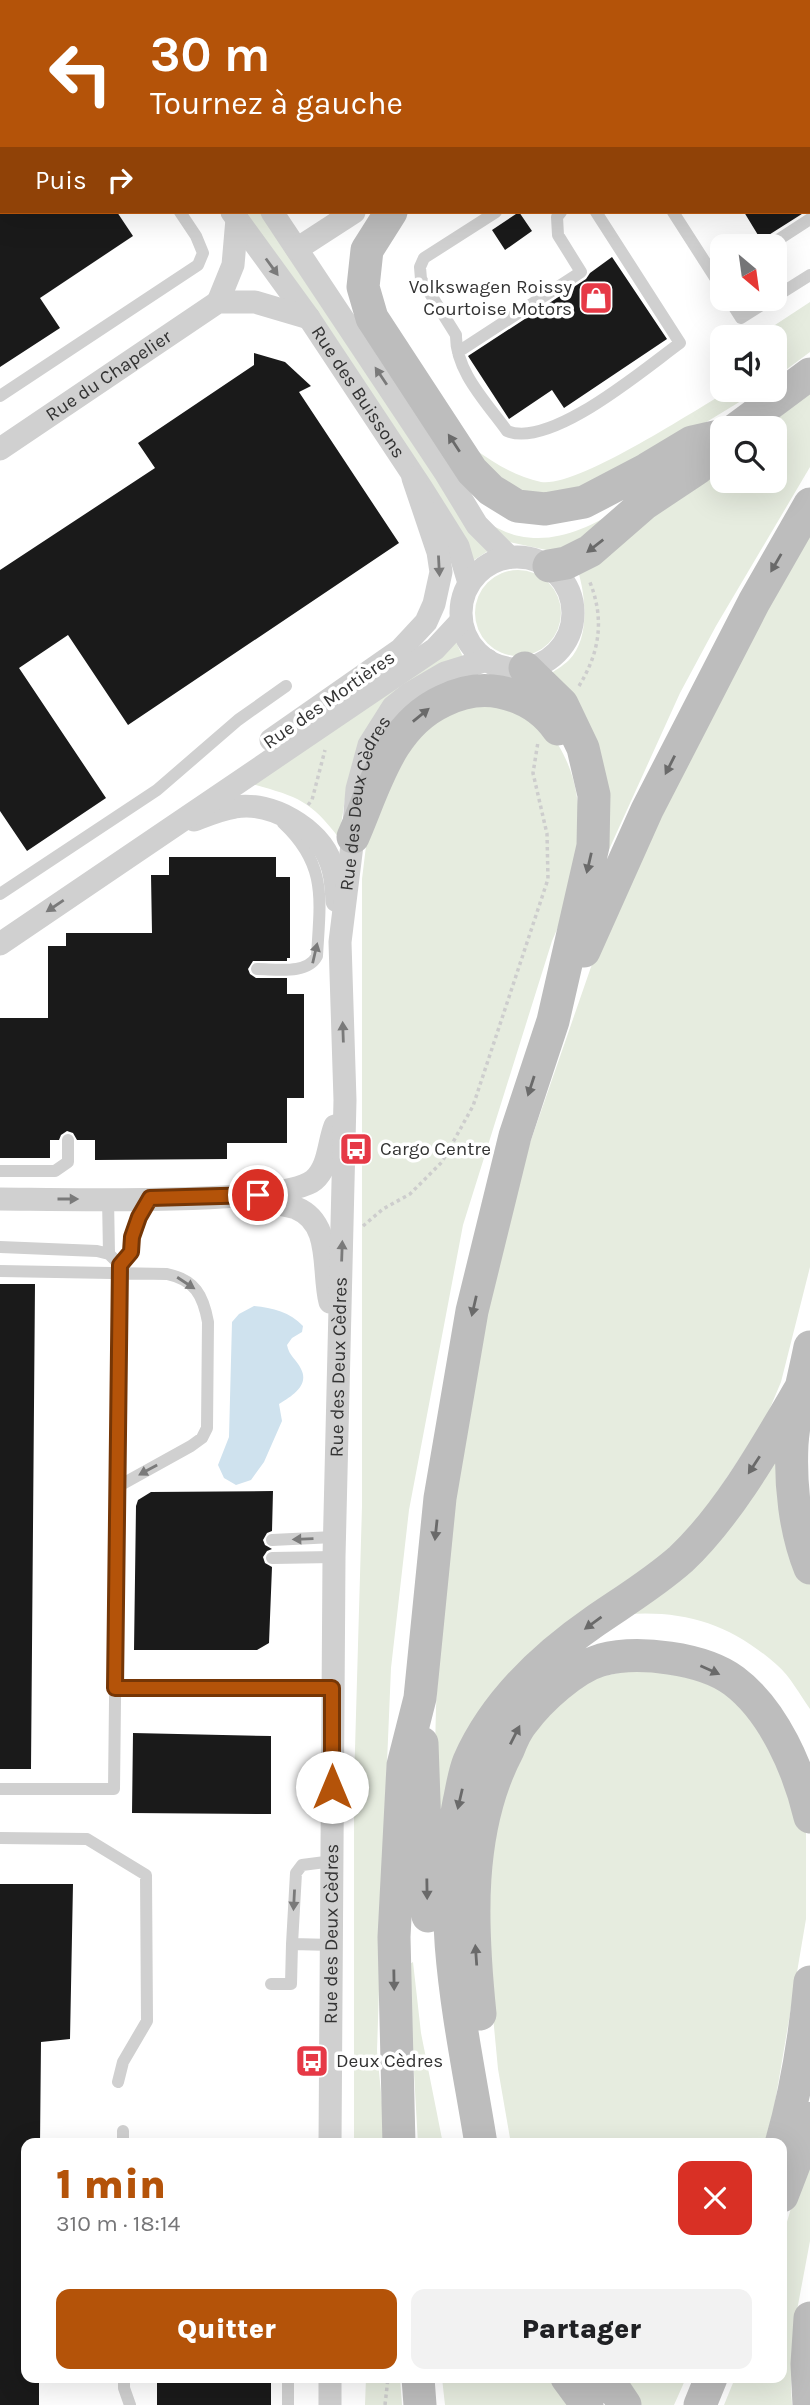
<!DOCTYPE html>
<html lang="fr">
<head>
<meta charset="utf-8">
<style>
  :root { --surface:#fff; --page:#f2f2f2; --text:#202124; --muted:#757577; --accent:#b45309 }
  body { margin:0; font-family:Karla,sans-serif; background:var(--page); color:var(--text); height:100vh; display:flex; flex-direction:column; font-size:26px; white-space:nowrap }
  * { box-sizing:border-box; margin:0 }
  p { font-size:23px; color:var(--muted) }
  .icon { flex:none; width:38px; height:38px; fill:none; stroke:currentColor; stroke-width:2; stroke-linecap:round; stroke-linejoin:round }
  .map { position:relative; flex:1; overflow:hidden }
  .sheet { position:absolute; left:21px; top:2138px; width:766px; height:245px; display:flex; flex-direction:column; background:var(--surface); border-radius:14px; box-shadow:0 7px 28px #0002 }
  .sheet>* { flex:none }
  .hud { position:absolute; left:0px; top:0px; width:810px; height:214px; box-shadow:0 7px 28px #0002; background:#b45309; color:#fff; overflow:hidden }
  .needle { width:46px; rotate:151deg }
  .fabs { position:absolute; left:710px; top:234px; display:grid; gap:14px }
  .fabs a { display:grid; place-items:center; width:77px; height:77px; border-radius:14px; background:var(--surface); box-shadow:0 7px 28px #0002; font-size:35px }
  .pin { position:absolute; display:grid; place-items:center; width:60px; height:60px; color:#fff; margin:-30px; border:4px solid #fff; border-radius:50%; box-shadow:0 2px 7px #0007 }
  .me { position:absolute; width:77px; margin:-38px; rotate:0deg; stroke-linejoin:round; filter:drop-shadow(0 0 5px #0008) }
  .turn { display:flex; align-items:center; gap:24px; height:147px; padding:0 35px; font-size:32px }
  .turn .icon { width:91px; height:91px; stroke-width:2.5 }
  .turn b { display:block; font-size:49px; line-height:60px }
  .then { display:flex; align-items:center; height:66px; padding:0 35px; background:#0003; gap:14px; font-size:26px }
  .round { display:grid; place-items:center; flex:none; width:74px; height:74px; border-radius:14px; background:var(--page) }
  .headline { display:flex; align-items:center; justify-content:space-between; height:119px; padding:0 35px }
  h1 { font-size:42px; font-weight:800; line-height:52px; color:var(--accent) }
  .cta { display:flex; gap:14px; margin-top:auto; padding:14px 35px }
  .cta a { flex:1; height:80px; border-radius:14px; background:var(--accent); color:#fff; font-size:28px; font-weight:800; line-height:80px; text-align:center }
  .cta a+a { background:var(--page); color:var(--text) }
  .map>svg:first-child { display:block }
</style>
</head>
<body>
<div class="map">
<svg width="810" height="2405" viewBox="0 0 810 2405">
  <rect width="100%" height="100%" fill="#fff"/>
  <path fill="#e6ecdf" d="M244,212H261L478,537L491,549L471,562Z
    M810,302V352L775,378V338H755Z
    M730,390H759L636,465L577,492L543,496L515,489L492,479L473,448C494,463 516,477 541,482C577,488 693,411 730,390Z
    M810,393V467L716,626L680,693L602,865L547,676C554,671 563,666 569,660C590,639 586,597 578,571L723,461V481H775V429H764Z
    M620,509L585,546L551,551L504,541L493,526C502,530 511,535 519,536C556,544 590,527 620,509Z
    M810,516V1267L781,1382L765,1420L704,1512L670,1550L641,1577L433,1837L436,1707L443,1592L460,1457L498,1255L529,1146L591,967L635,858Z
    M475 613a43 43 0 1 1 86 0a43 43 0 1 1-86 0Z
    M456,642L463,657L347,786L339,838C310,800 298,797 252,784Z
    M491,699C505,705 535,715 544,726C597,784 582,876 552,941L463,1225L409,1510L391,1668L384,1834L377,2051L386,2144H354V1784L362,1506V879L367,838L395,760L438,713Z
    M787,1433L810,1583V1709C800,1695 790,1676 777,1665C732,1625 687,1610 627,1614Z
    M661,1664L733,1693L764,1727L806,1828V1919L768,2144H511L498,2069L489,1974L491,1837L529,1727L585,1680Z
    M413,1962L421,2033L443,2144H418L408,1965Z
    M810,2143V2241L795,2321L791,2387L792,2405H724L735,2378H782V2239Z
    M366,2378H400L402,2405H365Z
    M442,2378H553L571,2405H445Z
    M617,2378H686L674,2405H636Z"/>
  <path fill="#cfe2ee" d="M254,1306C273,1308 290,1312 303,1326L302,1332L292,1338L287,1345C289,1356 297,1360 301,1369C310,1386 290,1397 279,1404L282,1421L264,1462L251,1480L236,1485L224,1478L218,1465L229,1437L232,1322L239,1314Z"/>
  <path fill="#1a1a1a" d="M0,212H117L133,236L40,298L60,328L0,367Z
    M519,212L532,231L505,250L492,230Z
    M744,212H805L761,240Z
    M612,257L667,339L564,408L552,390L509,419L468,356L586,279L590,273Z
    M254,353L285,362L311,386L299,392L399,543L128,725L68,635L19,668L106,798L27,851L0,811V570L155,468L138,443L254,365Z
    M169,857H276V877H290V958H287V961H253L248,969L250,974L256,978H287V994H304V1098H287V1143H227V1159L95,1160V1140H77L73,1133L67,1131L61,1135L59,1140H50V1158H0V1018H48V946H66V933H152L151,875H169Z
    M0,1284H35L31,1769H0Z
    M273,1491L272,1531L267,1533L263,1540L265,1545L272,1549L267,1551L263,1557L265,1563L272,1567L269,1643L257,1650H134L136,1506L138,1500L151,1492Z
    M133,1733L271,1736V1814L132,1813Z
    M0,1884H73L70,2039L41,2042L40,2144H26V2378H39V2405H0Z
    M157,2378H271V2405H157Z"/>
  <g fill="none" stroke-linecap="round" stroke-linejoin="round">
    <path stroke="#cdcdcd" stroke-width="3.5" stroke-dasharray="3.5 3.5" stroke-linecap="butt" d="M591,2V0
      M622,2L624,0
      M579,686C600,652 605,618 589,580
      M308,805L312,800L325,750
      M363,1226L383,1209L410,1194L442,1162L473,1106L548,879L547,834L533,773L538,742
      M385,2405L388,2378"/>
    <path stroke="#d0d0d0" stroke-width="12" d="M30,2L31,0
      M45,2L51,0
      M803,2L806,0
      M0,5L2,8
      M0,26L2,25
      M496,212L424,258L420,267L421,279L456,335C455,371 487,403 507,431C551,449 644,369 680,343L596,212
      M673,212L723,290
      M767,247L810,219
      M775,297L810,275
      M729,299L741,318L771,299
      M458,352L581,272L558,235L557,217L561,212
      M0,396L198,265L203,253L196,236L180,212
      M0,894L157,790L238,720L286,686
      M257,969C276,969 307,975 317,956C320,901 328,865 283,823
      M0,1171H55L68,1162V1140
      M108,1198L109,1254
      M0,1247L97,1251L109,1254L120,1265
      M0,1271L167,1274C195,1280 203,1295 208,1322L207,1428L202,1438L191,1446L117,1487
      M272,1540L334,1537
      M272,1558L334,1557
      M115,1688H332
      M0,1789H114L120,1265L131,1252L132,1237L139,1217L150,1198
      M0,1838L87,1839L146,1875L147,2021L123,2062L118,2082
      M333,1861L302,1865L296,1873L292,1944L333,1945
      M271,1984H291L292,1944
      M123,2131V2144
      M124,2378V2388L130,2405
      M288,2405V2378"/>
    <g stroke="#d0d0d0" stroke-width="23">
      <path d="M90,0L91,2"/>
      <path d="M134,0L135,2"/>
      <path d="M671,2L674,0"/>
      <path id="s1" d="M232,212L309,318L421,487L458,546L469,583"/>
      <path d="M272,212L446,474L477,525L509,557"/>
      <path d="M297,249L354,212"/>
      <path d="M218,302L233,265L237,219"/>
      <path id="s2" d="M0,449L218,302H255L309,318"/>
      <circle cx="517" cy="613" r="56"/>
      <path d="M271,740L400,650L426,622L434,604L441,572L438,552L413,478"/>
      <path d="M194,820C207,815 221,809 235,807C271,801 319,828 331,863C336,875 336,888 337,901"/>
      <path d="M0,944L435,649L461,621"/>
      <path d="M0,1199C51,1199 284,1206 314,1180C329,1167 328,1144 335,1126"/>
      <path d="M258,1201C270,1203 285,1204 296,1208C333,1223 322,1271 330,1302"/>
      <path id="s3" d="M330,2144L334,1557L345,1100L340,942L353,837L357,789L369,745L393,707L409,694L445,673L487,660"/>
      <path d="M330,2405V2378"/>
    </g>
    <path stroke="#bdbdbd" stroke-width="33" d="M391,212L367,250L363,287L372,318L472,471L491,490L517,506L545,509L584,502L647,469L692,442L723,435
      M736,429L810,374
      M549,566L566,563L590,551L644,504L698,468L723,441
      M353,837C375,787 389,726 443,701C461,692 480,688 500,692C525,697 544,709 558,729
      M584,951L647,810L754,602L810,504
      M810,1347C804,1378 794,1412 792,1444C790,1484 795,1531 810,1568
      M422,1743L428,1916
      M480,2014C471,1926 466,1830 508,1750C512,1740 516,1730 523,1722C540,1699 574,1668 601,1660C638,1650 703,1658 734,1681C774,1711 799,1770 810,1817
      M399,2144L394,1937L403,1765L420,1698L440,1498L472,1311L515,1136L553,1021L593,846L594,795L583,748L562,704L525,668
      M481,2144C463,2032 434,1915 459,1802C462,1789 464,1773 469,1761C495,1702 543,1657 595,1621C624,1601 654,1583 681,1559C729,1514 769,1442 802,1386
      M781,2144C796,2092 805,2037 810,1982
      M782,2196L802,2144L806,2118
      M418,2378L420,2405
      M567,2378L587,2405
      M607,2378L625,2405
      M700,2405L711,2378
      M809,2405L807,2364L810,2318"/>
  </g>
  <defs><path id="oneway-solid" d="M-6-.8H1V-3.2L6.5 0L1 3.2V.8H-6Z" transform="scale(1.75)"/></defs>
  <g fill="#7a7a7a">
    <use href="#oneway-solid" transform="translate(272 267) rotate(54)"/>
    <use href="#oneway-solid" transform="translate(381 376) rotate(-124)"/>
    <use href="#oneway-solid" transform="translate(439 566) rotate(87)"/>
    <use href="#oneway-solid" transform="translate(55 906) rotate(146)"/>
    <use href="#oneway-solid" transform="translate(315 953) rotate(-77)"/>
    <use href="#oneway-solid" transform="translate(343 1032) rotate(-92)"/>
    <use href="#oneway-solid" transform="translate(68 1199)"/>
    <use href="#oneway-solid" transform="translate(342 1251) rotate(-88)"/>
    <use href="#oneway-solid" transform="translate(186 1283) rotate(33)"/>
    <use href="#oneway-solid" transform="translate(148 1470) rotate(151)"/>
    <use href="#oneway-solid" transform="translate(303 1539) rotate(178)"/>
    <use href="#oneway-solid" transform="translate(294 1900) rotate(93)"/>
  </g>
  <g fill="#6a6a6a">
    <use href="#oneway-solid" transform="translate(454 443) rotate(-123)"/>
    <use href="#oneway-solid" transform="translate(595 546) rotate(142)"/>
    <use href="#oneway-solid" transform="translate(776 563) rotate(120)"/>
    <use href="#oneway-solid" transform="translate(421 715) rotate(-39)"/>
    <use href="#oneway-solid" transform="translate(670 765) rotate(117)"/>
    <use href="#oneway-solid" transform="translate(589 863) rotate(103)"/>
    <use href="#oneway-solid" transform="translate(531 1086) rotate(108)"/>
    <use href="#oneway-solid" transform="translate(474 1306) rotate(103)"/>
    <use href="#oneway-solid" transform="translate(754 1465) rotate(123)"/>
    <use href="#oneway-solid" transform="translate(436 1530) rotate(96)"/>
    <use href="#oneway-solid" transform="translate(593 1623) rotate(144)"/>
    <use href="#oneway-solid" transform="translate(710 1670) rotate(24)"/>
    <use href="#oneway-solid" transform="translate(515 1735) rotate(-63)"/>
    <use href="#oneway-solid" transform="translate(460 1799) rotate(103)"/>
    <use href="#oneway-solid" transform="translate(427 1889) rotate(89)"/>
    <use href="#oneway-solid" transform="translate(476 1955) rotate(-94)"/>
    <use href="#oneway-solid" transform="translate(394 1980) rotate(89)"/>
  </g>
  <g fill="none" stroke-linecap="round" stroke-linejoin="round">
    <defs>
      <path id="route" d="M258,1195L150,1198L139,1217L132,1237L131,1252L120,1265L115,1688H332V1787"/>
    </defs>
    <use href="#route" stroke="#753606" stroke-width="18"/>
    <use href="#route" stroke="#b45309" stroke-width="12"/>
  </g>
  <defs>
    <symbol id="shop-square" viewBox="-11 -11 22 22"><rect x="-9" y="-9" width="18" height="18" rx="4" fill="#e63946" stroke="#fff"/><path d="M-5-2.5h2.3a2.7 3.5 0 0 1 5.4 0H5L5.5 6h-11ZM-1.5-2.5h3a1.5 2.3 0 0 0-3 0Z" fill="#fff"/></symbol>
    <symbol id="bus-square" viewBox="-11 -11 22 22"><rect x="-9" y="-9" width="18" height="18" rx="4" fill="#e63946" stroke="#fff"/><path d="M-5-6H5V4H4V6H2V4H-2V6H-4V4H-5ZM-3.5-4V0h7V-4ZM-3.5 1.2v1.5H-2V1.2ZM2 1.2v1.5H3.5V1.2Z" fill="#fff"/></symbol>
  </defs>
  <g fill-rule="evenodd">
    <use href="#shop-square" x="577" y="279" width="38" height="38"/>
    <use href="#bus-square" x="337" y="1130" width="38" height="38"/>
    <use href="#bus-square" x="293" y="2042" width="38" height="38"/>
  </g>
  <g text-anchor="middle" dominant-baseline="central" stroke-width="7" stroke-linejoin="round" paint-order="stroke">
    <g font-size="19" fill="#333" stroke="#fff" text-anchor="start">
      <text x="572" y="287" text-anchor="end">Volkswagen Roissy<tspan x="572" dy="22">Courtoise Motors</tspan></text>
      <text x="380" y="1149">Cargo Centre</text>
      <text x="336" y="2061">Deux Cèdres</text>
    </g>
    <g font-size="19" fill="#333" stroke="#fff">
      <text stroke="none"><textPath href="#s2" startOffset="131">Rue du Chapelier</textPath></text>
      <text stroke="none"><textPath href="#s1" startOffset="220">Rue des Buissons</textPath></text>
      <text transform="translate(329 700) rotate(-35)">Rue des Mortières</text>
      <text stroke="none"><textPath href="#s3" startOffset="1344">Rue des Deux Cèdres</textPath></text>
      <text stroke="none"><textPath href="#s3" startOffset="777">Rue des Deux Cèdres</textPath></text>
      <text stroke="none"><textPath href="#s3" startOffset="210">Rue des Deux Cèdres</textPath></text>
    </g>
  </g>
</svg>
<div class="fabs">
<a><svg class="needle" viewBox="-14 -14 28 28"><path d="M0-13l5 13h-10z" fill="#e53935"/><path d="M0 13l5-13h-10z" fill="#757577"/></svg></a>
<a><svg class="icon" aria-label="sound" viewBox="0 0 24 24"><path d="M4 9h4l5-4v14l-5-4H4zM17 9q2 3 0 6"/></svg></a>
<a><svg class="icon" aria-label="search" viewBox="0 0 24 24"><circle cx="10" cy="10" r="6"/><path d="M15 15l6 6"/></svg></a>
</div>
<div class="pin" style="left:258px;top:1195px;background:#d93025"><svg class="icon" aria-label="arrive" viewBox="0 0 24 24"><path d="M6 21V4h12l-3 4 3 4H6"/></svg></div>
<svg class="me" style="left:332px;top:1787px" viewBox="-20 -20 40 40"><circle r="19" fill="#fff"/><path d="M0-13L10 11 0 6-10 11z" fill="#b45309"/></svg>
<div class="hud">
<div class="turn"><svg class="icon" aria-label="left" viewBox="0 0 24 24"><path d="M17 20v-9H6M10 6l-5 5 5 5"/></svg><div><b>30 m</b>Tournez à gauche</div></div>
<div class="then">Puis<svg class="icon" aria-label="right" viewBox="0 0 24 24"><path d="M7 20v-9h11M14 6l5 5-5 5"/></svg></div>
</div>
<section class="sheet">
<div class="headline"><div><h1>1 min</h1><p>310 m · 18:14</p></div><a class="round" style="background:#d93025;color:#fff"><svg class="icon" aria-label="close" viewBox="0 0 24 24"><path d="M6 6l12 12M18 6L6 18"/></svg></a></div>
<div class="cta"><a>Quitter</a><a>Partager</a></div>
</section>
</div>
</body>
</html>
